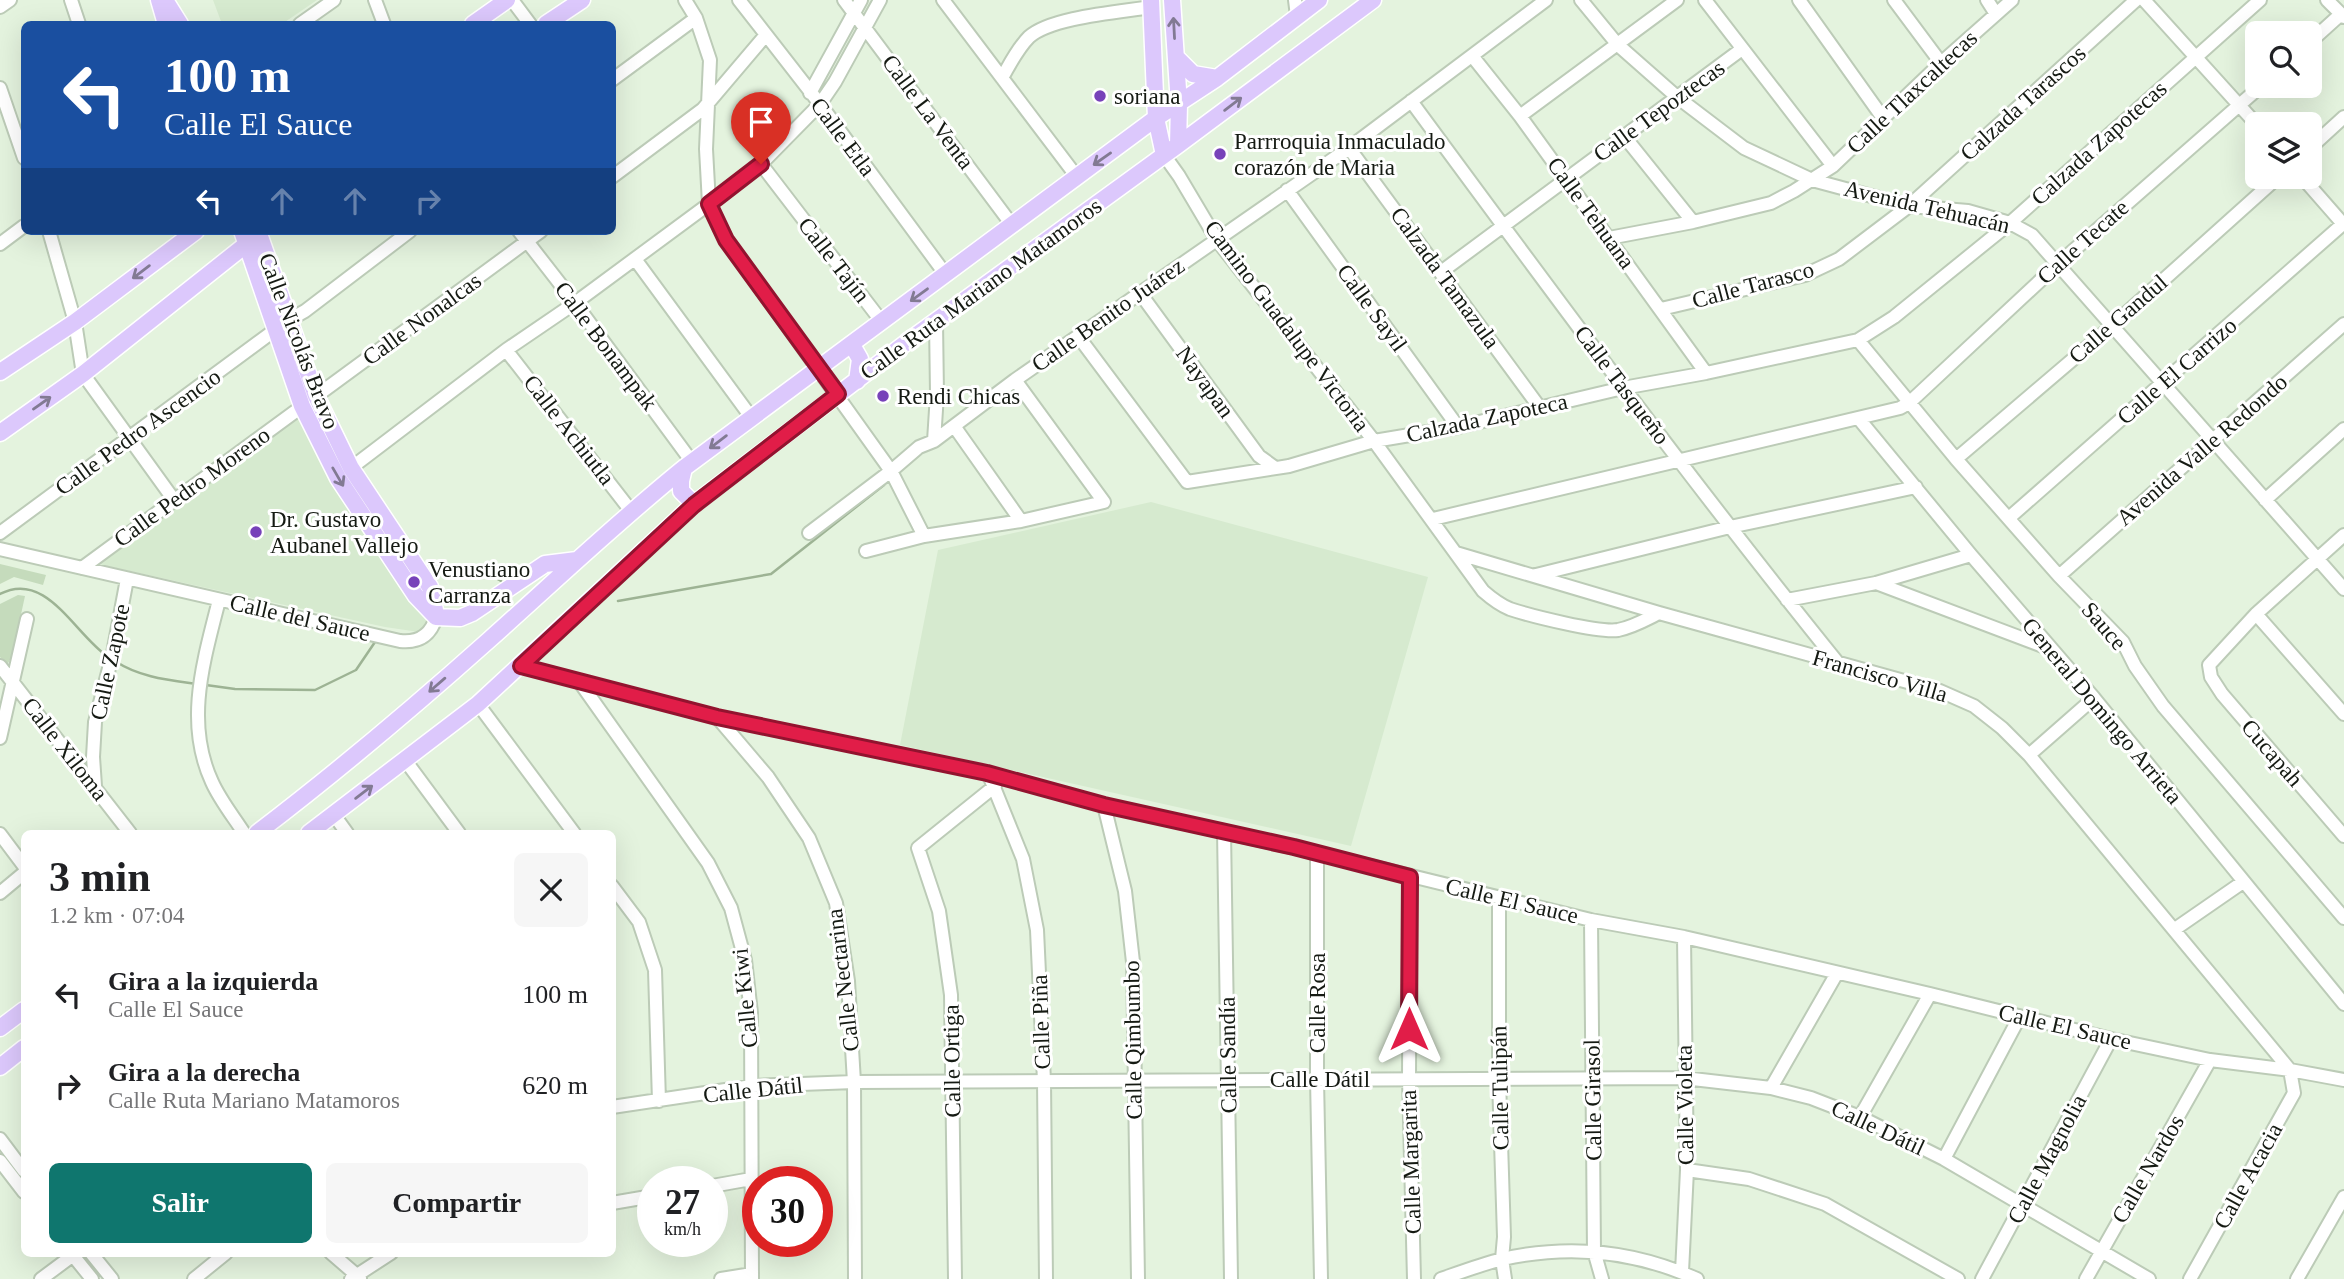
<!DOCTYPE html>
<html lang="es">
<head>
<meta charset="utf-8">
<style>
  :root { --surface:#fff; --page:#f6f6f6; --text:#202124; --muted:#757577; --accent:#0f766e }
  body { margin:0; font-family:"Times New Roman",serif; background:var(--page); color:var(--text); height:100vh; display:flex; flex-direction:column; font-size:26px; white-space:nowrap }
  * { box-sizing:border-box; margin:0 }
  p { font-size:23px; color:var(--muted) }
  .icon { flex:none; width:38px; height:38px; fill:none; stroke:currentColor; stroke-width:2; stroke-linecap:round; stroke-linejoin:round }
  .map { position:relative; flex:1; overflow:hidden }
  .drawer { position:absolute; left:21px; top:830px; width:595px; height:427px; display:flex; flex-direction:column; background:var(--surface); border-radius:10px; box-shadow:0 7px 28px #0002 }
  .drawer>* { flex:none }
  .top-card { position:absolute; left:21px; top:21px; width:595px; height:214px; border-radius:10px; box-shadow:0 7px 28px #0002; background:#1a4fa0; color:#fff; overflow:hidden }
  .buttons { position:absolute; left:2245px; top:21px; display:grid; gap:14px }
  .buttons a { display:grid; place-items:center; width:77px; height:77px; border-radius:10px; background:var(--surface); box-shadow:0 7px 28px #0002; font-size:35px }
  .speed { position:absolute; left:637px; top:1166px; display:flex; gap:14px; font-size:35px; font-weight:700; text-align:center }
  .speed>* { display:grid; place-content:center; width:91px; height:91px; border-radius:50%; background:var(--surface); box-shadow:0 7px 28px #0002; line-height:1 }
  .speed small { font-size:18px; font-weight:400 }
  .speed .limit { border:10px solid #d22; background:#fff; color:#111 }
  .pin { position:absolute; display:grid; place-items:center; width:60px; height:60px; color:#fff; margin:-72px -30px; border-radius:50% 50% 50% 0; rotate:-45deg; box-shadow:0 0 7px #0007 }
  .pin .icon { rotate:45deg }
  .me { position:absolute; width:77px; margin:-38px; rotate:0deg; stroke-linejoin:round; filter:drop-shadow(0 0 5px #0008) }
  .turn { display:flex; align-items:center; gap:24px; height:147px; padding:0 28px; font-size:32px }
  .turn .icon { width:91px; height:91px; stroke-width:2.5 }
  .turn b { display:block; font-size:49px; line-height:60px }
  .lanes { display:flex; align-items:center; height:66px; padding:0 28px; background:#0003; justify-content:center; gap:35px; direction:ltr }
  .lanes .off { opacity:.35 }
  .round { display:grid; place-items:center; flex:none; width:74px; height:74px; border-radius:10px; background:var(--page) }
  .head { display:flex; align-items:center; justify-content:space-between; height:119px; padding:0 28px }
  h1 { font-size:42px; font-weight:700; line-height:52px }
  .action { display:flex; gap:14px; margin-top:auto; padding:14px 28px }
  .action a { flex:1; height:80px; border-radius:10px; background:var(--accent); color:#fff; font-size:28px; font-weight:700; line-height:80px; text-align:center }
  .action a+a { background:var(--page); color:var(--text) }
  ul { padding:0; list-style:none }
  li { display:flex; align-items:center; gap:21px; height:91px; padding:0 28px }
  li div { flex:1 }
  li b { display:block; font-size:26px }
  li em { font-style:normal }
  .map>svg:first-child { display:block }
</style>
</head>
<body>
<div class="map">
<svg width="2344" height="1279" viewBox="0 0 2344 1279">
  <rect width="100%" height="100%" fill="#e4f3de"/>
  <path fill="#d6eacf" d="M213,0H317L282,24H222Z
    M298,418L426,617L434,631L419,632L385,627L98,564Z
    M1151,502L1428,577L1351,846L900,745L938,550Z"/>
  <path fill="#c5dbbc" d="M0,564L46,575L43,585L14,577L0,584Z
    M18,595L25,596L12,656L7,665L0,657V604Z"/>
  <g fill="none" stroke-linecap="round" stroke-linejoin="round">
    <path stroke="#9db394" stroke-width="2.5" d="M452,575L484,571L501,581
      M0,594C46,570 74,633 107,656
      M618,601L771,574L884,485
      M115,661C139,677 168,680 196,684
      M206,685L235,689L315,690L356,670L375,642"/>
    <defs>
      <path id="minor" d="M71,0L79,24
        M375,0L384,24
        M512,0L530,24
        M685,0L696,18L710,60L706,149L709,204L726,240L891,471L924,536
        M739,0L820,104L946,275
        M844,0L1012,225
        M943,0L1077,177
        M1295,0L1297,16
        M1581,0L1618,45L1677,97L1744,148L1812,180L1909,206L1968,211L2010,223L2032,235L2344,589
        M1705,0L1833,166
        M1799,0L1883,118
        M1894,0L1941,63
        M1987,0L1996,14
        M2144,0L2258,126
        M2327,0L2344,17
        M0,7L10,0
        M300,24L334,0
        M2310,42L2341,14
        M1473,57L1520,116L1706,373
        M1002,78C1010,64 1017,49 1029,37C1051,17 1120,12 1151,7
        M612,80L696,18
        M0,88L24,158
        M810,93L861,0
        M1411,101C1551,291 1690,480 1838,663
        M1520,116L1677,0
        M1624,136L1693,222
        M1349,148L1540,408
        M2310,148L2344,117
        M1164,155L1179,176L1217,240L1374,441L1483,591C1491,598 1500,605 1510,609C1531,616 1599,633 1618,630C1633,627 1645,620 1659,613
        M761,164L882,322
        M612,177L703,109L765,36
        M2302,177L2344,225
        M1287,190L1458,427
        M49,231L75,322L83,374L174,500
        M519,231L575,303L692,462
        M1609,238L1693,222L1771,203L1794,191L1833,166L1941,63L2012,0
        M0,244L24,226
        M635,259L751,417
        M1441,272L1742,49
        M1140,293L1259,456L1274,467
        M1661,309L1805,275L1839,259L1909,206L2136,0
        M289,320L305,311L410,231
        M1078,336L1187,482L1289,466L1374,441L1458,427L1623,388L1706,373L1858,340L1894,317L2010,223L2260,0
        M1858,340L1956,459L2059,576L2123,642L2135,666L2163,706L2344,918
        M506,350L631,511
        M1859,419L1971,555L2094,698L2344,1004
        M954,426L1021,521
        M934,441L937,394L936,322
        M1956,459L2112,326L2278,177
        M351,468L506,350L575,303L709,204L761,164L820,104L835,82L880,0
        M2265,500L2344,429
        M2010,517L2344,223
        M1433,519L1900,408L1909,403L2058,264L2261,86
        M0,533L275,330
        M809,533L891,471L919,447L934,441L1015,380L1349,148L1546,0
        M2344,535L2256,614L2209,665L2211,677L2222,694L2344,836
        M0,549L400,641C419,643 431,635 436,617
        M866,551L924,536L1021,521L1104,502L1015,380
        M1456,553L1659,613L1940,691L1974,706L2002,728L2029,755L2290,1070L2294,1093L2190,1279
        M82,568L541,231
        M1536,575L1730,527L1916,487
        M2059,576L2344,324
        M1876,583L2048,648
        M219,600C204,660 184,722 212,782C220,800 233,816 244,833
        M1787,600L1876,583L1971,555
        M2256,614L2344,714
        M0,666L130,833
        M521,666L717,717L987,773L1104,805L1317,853L1591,920L1684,937L1930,994L2111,1039L2210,1060L2290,1070L2344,1080
        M579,681L708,863L731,908L745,960L751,1013L752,1279
        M478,704L574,833
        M717,717L768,777L809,838L836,903L848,981L854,1082L855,1279
        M0,738L27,619
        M2029,755L2094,698
        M405,760L459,833
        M991,780L1023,859L1037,930L1044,1081L1046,1279
        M95,786L93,757L95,722L113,653L127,579
        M1104,805L1125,891L1133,962L1138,1279
        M334,815L347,833
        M1224,831L1231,1279
        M0,834L24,866
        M1317,853V1079L1321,1279
        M1410,877L1409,1079L1414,1279
        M612,886L639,922L655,970L659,1101
        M0,893L24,873
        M1499,897V1079L1504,1237L1502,1259L1505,1279
        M1591,920L1594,1251L1602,1279
        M2175,929L2243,882
        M1771,1088L1837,973
        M612,1107L752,1086L854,1082L1684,1078L1771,1088L1811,1098L1860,1117L1944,1159L2149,1279
        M1860,1117L1930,994
        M0,1139L24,1171
        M1944,1159L2019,1018
        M0,1161L24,1192
        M1687,1170L1749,1179L1825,1204L1958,1279
        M712,1186L751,1179
        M612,1203L653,1196
        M71,1253L92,1279
        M91,1253L112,1279
        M331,1253L360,1278
        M1682,1272L1687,1170L1684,937
        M41,1279L76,1253
        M194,1279L226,1253
        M351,1279L391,1253
        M721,1279L752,1274
        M955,1279L951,995L939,911L918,848L995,786
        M1441,1279C1461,1272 1482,1264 1503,1259C1569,1244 1635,1251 1697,1279
        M1982,1279L2111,1039
        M2086,1279L2210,1060
        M2297,1279L2344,1197"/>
      <path id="major" d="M159,0L166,24
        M165,0L180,24
        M1151,0L1156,118L1164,155
        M1172,0L1179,104L1178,145
        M473,24L507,0
        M546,24L582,0
        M1176,57L1193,74L1217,78
        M242,231L302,406L338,478L416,596L436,617
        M258,231L316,396L351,468L430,587L436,615
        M852,345L860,359L857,381
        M0,372L75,322L196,231
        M0,433L83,374L253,239
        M684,468L681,481V491L694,504
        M436,617L460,618L472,613L545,564L577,560
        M257,833C337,772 414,707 489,640C554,582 617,522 684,468L1156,118L1217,78L1319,0
        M309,833L478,704L694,504L911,339L1178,145L1373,0
        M0,1028L24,1010
        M0,1067L24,1048"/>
    </defs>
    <use href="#minor" stroke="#bccbb7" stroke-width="16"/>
    <use href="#major" stroke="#fff" stroke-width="19"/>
    <use href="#minor" stroke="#fff" stroke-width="12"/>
    <use href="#major" stroke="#dcc8fc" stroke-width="16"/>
  </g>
  <defs><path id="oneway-shaft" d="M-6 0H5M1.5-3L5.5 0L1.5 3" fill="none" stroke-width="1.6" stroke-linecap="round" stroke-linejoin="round" transform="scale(1.75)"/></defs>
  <g stroke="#827a93">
    <use href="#oneway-shaft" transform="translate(1174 28) rotate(-93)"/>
    <use href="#oneway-shaft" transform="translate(1233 104) rotate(-37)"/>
    <use href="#oneway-shaft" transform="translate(1102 159) rotate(145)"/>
    <use href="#oneway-shaft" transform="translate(141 272) rotate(143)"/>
    <use href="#oneway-shaft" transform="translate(919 295) rotate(144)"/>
    <use href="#oneway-shaft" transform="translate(42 403) rotate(-35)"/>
    <use href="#oneway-shaft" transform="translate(718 442) rotate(143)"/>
    <use href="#oneway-shaft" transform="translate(338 477) rotate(60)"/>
    <use href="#oneway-shaft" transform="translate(437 685) rotate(139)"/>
    <use href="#oneway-shaft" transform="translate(364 792) rotate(-37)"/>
  </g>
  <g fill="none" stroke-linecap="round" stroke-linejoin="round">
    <defs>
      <path id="route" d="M761,164L709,204L726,240L838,394L694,505L521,666L717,717L987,773L1104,805L1294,847L1410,877L1409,1029"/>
    </defs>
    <use href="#route" stroke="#92132f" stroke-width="18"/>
    <use href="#route" stroke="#e11d48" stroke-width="12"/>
  </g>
  <g fill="#7742b9" stroke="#fff" stroke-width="2.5">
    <circle cx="1100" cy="96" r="7"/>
    <circle cx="1220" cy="154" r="7"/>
    <circle cx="883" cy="396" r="7"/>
    <circle cx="256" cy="532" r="7"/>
    <circle cx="414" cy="582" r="7"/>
  </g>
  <g text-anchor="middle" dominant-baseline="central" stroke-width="6" stroke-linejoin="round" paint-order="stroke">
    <g font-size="23" fill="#151a13" stroke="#fff">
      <text transform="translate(1912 92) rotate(-43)">Calle Tlaxcaltecas</text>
      <text transform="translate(2023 103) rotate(-42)">Calzada Tarascos</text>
      <text transform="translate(1659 111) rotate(-36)">Calle Tepoztecas</text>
      <text transform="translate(928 112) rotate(53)">Calle La Venta</text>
      <text transform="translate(843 137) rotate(53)">Calle Etla</text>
      <text transform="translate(2099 143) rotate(-42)">Calzada Zapotecas</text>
      <text transform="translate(1927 207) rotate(13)">Avenida Tehuacán</text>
      <text transform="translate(1591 213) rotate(54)">Calle Tehuana</text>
      <text transform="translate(2083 242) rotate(-42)">Calle Tecate</text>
      <text transform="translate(834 260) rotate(52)">Calle Tajín</text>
      <text transform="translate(1445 278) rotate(54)">Calzada Tamazula</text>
      <text transform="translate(1753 285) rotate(-15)">Calle Tarasco</text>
      <text transform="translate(981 289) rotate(-36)">Calle Ruta Mariano Matamoros</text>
      <text transform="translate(1372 308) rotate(54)">Calle Sayil</text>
      <text transform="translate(1108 315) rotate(-35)">Calle Benito Juárez</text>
      <text transform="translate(422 319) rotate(-36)">Calle Nonalcas</text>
      <text transform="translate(2118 319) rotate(-41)">Calle Gandul</text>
      <text transform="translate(1287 326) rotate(53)">Camino Guadalupe Victoria</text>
      <text transform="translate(299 341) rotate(69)">Calle Nicolás Bravo</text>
      <text transform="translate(606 346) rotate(53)">Calle Bonampak</text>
      <text transform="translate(2177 371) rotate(-41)">Calle El Carrizo</text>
      <text transform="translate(1205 382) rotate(54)">Nayapan</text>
      <text transform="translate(1622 385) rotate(53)">Calle Tasqueño</text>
      <text transform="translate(1487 418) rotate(-12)">Calzada Zapoteca</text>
      <text transform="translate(569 430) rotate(52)">Calle Achiutla</text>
      <text transform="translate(138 432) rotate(-36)">Calle Pedro Ascencio</text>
      <text transform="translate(2202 450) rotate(-41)">Avenida Valle Redondo</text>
      <text transform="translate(192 487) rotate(-36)">Calle Pedro Moreno</text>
      <text transform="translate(300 618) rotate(13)">Calle del Sauce</text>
      <text transform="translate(2104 626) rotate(49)">Sauce</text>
      <text transform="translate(110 662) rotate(-78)">Calle Zapote</text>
      <text transform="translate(1880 676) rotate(16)">Francisco Villa</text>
      <text transform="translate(2102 711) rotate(50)">General Domingo Arrieta</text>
      <text transform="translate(65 749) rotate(52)">Calle Xiloma</text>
      <text transform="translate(2272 753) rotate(49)">Cucapah</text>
      <text transform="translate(1512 901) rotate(13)">Calle El Sauce</text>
      <text transform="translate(843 980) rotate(-97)">Calle Nectarina</text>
      <text transform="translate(745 998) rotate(-96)">Calle Kiwi</text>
      <text transform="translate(1317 1003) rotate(-90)">Calle Rosa</text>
      <text transform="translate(1041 1022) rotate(-92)">Calle Piña</text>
      <text transform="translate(2065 1027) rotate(13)">Calle El Sauce</text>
      <text transform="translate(1133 1040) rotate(-91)">Calle Qimbumbo</text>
      <text transform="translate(1228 1055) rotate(-91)">Calle Sandía</text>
      <text transform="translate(952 1061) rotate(-91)">Calle Ortiga</text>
      <text x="1320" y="1079">Calle Dátil</text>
      <text transform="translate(1500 1088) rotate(-91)">Calle Tulipán</text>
      <text transform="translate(753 1090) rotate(-6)">Calle Dátil</text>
      <text transform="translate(1593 1100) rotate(-91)">Calle Girasol</text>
      <text transform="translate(1685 1105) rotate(-91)">Calle Violeta</text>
      <text transform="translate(1878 1128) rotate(25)">Calle Dátil</text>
      <text transform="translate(2047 1159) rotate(-62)">Calle Magnolia</text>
      <text transform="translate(1411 1162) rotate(-92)">Calle Margarita</text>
      <text transform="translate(2148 1169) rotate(-60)">Calle Nardos</text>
      <text transform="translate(2248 1176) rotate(-61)">Calle Acacia</text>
    </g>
    <g font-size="23" fill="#151a13" stroke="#fff" text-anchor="start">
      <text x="1114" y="96">soriana</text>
      <text x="1234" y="141">Parrroquia Inmaculado<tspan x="1234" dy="26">corazón de Maria</tspan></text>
      <text x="897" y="396">Rendi Chicas</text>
      <text x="270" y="519">Dr. Gustavo<tspan x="270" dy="26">Aubanel Vallejo</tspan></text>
      <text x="428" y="569">Venustiano<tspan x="428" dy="26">Carranza</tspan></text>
    </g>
  </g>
</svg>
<div class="buttons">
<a><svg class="icon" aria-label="search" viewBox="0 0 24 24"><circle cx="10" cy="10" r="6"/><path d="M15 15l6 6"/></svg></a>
<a><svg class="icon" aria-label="layers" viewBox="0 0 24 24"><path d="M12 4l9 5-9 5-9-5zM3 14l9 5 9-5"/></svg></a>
</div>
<div class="speed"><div>27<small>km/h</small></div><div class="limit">30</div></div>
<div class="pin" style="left:761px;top:164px;background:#d93025"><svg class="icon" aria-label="arrive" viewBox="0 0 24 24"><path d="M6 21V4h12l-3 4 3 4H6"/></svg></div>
<svg class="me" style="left:1409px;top:1029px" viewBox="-20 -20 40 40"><path d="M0-17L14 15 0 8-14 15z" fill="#e11d48" stroke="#fff" stroke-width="4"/></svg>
<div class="top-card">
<div class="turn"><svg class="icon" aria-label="left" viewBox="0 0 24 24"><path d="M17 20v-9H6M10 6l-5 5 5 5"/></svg><div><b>100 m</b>Calle El Sauce</div></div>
<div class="lanes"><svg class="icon" aria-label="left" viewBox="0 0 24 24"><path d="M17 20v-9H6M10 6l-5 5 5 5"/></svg><svg class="icon off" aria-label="ahead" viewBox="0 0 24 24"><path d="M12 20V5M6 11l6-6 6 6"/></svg><svg class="icon off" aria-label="ahead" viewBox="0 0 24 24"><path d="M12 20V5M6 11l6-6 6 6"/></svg><svg class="icon off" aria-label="right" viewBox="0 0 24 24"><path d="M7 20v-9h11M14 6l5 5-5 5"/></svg></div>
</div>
<section class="drawer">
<div class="head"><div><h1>3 min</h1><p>1.2 km · 07:04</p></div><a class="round"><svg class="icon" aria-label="close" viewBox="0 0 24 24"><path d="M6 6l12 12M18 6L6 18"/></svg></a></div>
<ul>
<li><svg class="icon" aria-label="left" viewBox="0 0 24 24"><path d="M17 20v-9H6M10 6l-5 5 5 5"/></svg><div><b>Gira a la izquierda</b><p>Calle El Sauce</p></div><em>100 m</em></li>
<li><svg class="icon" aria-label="right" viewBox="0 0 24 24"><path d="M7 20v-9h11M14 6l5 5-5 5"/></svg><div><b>Gira a la derecha</b><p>Calle Ruta Mariano Matamoros</p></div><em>620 m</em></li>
</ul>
<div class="action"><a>Salir</a><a>Compartir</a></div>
</section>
</div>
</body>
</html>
